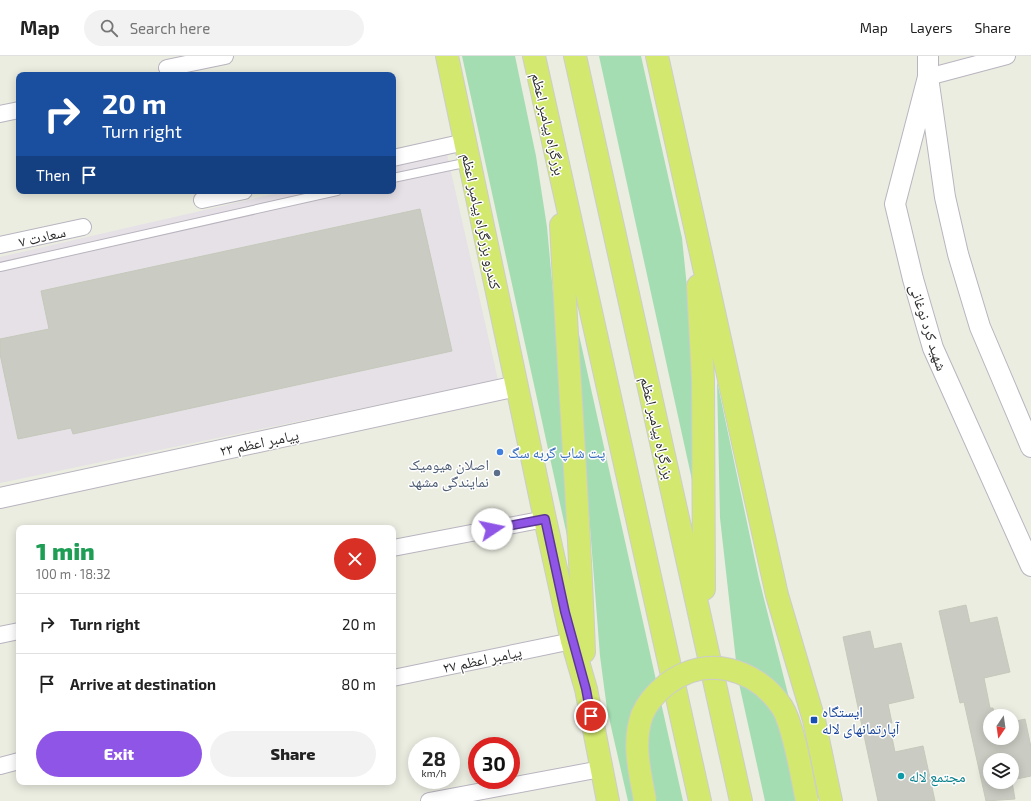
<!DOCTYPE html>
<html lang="en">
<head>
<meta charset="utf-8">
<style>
  :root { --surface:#fff; --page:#f2f2f2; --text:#222; --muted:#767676; --line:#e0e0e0; --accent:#8f55e6 }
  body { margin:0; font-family:"Exo 2","Noto Naskh Arabic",sans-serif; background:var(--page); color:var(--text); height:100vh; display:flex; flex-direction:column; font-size:15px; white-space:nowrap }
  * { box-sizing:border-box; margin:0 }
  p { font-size:13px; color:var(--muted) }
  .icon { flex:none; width:22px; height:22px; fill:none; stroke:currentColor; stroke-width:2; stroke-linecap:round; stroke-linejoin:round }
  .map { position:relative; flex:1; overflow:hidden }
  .side { position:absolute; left:16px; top:469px; width:380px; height:260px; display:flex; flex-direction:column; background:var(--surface); border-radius:8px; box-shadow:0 2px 10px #0003 }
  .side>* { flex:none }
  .hud { position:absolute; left:16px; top:16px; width:380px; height:122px; border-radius:8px; box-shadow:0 2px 10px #0003; background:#1a4fa0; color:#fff; overflow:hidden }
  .needle { width:26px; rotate:193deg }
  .buttons { position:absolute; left:983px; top:653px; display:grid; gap:8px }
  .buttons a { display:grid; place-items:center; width:36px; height:36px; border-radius:50%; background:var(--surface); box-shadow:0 2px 10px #0003; font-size:20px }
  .speed { position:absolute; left:408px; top:681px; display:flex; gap:8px; font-size:20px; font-weight:700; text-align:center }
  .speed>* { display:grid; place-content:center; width:52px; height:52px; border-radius:50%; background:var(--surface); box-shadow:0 2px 10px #0003; line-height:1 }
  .speed small { font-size:10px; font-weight:400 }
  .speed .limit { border:6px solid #d22; background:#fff; color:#111 }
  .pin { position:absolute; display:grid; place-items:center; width:34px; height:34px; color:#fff; margin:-17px; border:2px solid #fff; border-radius:50%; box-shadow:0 1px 4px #0007 }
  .me { position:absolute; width:44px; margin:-22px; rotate:79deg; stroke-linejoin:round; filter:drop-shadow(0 0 3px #0008) }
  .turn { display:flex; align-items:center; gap:14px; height:84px; padding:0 20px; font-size:18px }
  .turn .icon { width:52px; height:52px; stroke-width:2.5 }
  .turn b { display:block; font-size:28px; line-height:34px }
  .then { display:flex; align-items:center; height:38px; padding:0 20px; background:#0003; gap:8px; font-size:15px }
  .round { display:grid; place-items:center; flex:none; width:42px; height:42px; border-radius:21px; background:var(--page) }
  .summary { display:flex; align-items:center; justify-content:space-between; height:68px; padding:0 20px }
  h1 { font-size:24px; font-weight:800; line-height:30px; color:#1e9e55 }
  .button { display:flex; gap:8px; margin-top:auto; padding:8px 20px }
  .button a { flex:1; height:46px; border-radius:24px; background:var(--accent); color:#fff; font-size:16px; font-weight:800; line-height:46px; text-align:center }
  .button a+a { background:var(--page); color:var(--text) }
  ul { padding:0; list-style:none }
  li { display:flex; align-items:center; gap:12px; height:60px; padding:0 20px; border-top:1px solid var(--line) }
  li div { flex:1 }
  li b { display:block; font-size:15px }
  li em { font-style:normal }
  header { display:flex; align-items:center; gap:24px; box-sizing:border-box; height:56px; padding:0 20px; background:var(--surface); border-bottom:1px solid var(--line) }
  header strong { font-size:19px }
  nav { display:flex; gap:22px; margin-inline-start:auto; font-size:14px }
  .search { width:280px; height:36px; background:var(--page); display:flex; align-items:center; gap:10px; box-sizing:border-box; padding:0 14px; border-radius:22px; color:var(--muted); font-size:15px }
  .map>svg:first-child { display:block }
</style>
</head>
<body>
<header>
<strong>Map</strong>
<div class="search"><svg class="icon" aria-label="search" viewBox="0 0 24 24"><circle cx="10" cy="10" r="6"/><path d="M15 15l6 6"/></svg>Search here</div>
<nav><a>Map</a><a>Layers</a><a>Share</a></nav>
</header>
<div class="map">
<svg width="1031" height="745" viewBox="0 0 1031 745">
  <rect width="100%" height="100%" fill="#ebede1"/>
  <path fill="#e6e1e6" d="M447,98L498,324L0,427V201L287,135H393V111Z"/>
  <path fill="#a4ddb2" d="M462,0H515L536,100L547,171L573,454V507Z
    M599,0H641L682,182L690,261L694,433Z
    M573,252L683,745H628L607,653L600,600Z
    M717,325L759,523L815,745H765L738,623L720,462Z"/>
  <path fill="#caccc3" stroke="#c5c8bb" d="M420,153L452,295L73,378L71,372L18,383L0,298V283L49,273L41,235Z
    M966,549L970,567L997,561L1010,616L984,622L990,652H993L995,660H990V682H1012V666L1025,663L1031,691V720L1012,724V704H990V726H1012L1015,743L986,745L964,646L960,647L939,555Z
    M870,575L874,593L901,587L914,642L888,648L892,667H889L895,696L923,690L935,745H878L843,581Z"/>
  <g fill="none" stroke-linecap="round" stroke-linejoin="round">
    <defs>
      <path id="service" d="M393,122L469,106
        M0,211L337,135"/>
      <path id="minor" d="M167,12L225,0
        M928,21L1007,0
        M0,58L19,54
        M393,102L465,86
        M202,144L244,135
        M0,189L83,171
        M393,492L545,463
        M0,579L19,575
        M393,622L572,585
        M0,710L19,705
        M429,745L601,713"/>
      <path id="tertiary" d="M928,0V21L945,141L958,198L980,271L1031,391
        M928,21L895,148L913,223L933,292L1031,510
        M0,442L517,330"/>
      <path id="trunk" d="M447,0L545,463L572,585L586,633L608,745
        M534,0L700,745
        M575,0L741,745
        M657,0L777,539L814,664L831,745
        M561,169C568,312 579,454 584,596
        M698,230L703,323L704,533"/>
    </defs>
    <use href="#service" stroke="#b9b4bf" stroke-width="10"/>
    <use href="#minor" stroke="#b9b4bf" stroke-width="18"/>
    <use href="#tertiary" stroke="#b9b4bf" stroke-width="22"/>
    <use href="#trunk" stroke="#cdcdcd" stroke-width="24"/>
    <use href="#service" stroke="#fff" stroke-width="8"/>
    <use href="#minor" stroke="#fff" stroke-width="16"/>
    <use href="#tertiary" stroke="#fff" stroke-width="20"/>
    <use href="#trunk" stroke="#d2e86e" stroke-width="22"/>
    <defs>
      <path id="trunk-bridge" d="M645,745C640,716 632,688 642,659C647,647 657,636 667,628C706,598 756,612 782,651C794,670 802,722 807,745"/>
    </defs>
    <use href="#trunk-bridge" stroke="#cdcdcd" stroke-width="24" stroke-linecap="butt"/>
    <use href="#trunk-bridge" stroke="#d2e86e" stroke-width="22"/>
  </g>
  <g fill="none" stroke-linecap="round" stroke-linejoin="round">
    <defs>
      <path id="route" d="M492,473L545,463L565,556L586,633L591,660"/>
    </defs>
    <use href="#route" stroke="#5d3796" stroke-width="10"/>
    <use href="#route" stroke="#8f55e6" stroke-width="7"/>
  </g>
  <circle fill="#3f7fe0" stroke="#fff" stroke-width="1.5" cx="500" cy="396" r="4"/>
  <circle fill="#5c6f8a" stroke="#fff" stroke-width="1.5" cx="497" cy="417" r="4"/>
  <rect fill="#1a4fb4" stroke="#fff" stroke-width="1.5" x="810" y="660" width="8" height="8" rx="2"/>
  <circle fill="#0f9aa8" stroke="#fff" stroke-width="1.5" cx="901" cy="720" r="4"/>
  <g text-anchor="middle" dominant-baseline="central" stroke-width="3" stroke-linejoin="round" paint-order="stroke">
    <g font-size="15" fill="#2d2d2d" stroke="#fff">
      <text transform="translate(549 68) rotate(77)">بزرگراه پیامبر اعظم</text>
      <text transform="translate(482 165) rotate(78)">کندرو بزرگراه پیامبر اعظم</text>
      <text transform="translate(42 180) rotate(-13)">سعادت ۷</text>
      <text transform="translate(929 271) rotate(72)">شهید کرد نوغانی</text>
      <text transform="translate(658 372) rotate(77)">بزرگراه پیامبر اعظم</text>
      <text transform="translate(259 386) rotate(-12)">پیامبر اعظم ۲۳</text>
      <text transform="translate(482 603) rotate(-12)">پیامبر اعظم ۲۷</text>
    </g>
    <g font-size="15" fill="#366cbe" stroke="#fff" text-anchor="start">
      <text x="508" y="396">پت شاپ گربه سگ</text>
    </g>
    <g font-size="15" fill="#4e5e75" stroke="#fff" text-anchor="end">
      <text x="489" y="408">اصلان هیومیک<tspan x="489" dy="17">نمایندگی مشهد</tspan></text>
    </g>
    <g font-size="15" fill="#164399" stroke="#fff" text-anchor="start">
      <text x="822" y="655">ایستگاه<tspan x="822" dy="17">آپارتمانهای لاله</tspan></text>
    </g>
    <g font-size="15" fill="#0d838f" stroke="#fff" text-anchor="start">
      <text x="909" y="720">مجتمع لاله</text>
    </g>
  </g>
</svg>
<div class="buttons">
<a><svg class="needle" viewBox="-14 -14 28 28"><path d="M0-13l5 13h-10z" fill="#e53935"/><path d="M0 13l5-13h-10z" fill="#767676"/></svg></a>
<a><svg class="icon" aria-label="layers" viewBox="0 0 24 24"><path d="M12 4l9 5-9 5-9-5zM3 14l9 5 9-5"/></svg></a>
</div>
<div class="speed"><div>28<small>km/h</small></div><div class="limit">30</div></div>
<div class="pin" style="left:591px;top:660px;background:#d93025"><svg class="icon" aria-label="arrive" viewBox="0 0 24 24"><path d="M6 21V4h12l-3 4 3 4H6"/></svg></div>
<svg class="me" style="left:492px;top:473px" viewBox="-20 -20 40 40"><circle r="19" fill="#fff"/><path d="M0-13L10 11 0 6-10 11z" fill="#8f55e6"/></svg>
<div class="hud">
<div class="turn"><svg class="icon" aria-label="right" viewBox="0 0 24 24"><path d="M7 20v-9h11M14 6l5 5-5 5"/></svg><div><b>20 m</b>Turn right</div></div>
<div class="then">Then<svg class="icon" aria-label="arrive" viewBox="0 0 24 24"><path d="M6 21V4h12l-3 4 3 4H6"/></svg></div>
</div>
<section class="side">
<div class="summary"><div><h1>1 min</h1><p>100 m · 18:32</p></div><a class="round" style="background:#d93025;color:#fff"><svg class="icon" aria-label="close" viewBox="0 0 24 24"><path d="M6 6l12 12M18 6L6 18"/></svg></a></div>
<ul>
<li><svg class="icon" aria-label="right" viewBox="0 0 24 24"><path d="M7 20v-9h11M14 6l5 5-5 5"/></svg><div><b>Turn right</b></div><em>20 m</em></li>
<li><svg class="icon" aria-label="arrive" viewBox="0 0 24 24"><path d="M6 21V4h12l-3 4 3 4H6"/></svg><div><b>Arrive at destination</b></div><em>80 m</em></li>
</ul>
<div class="button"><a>Exit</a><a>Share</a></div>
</section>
</div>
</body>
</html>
